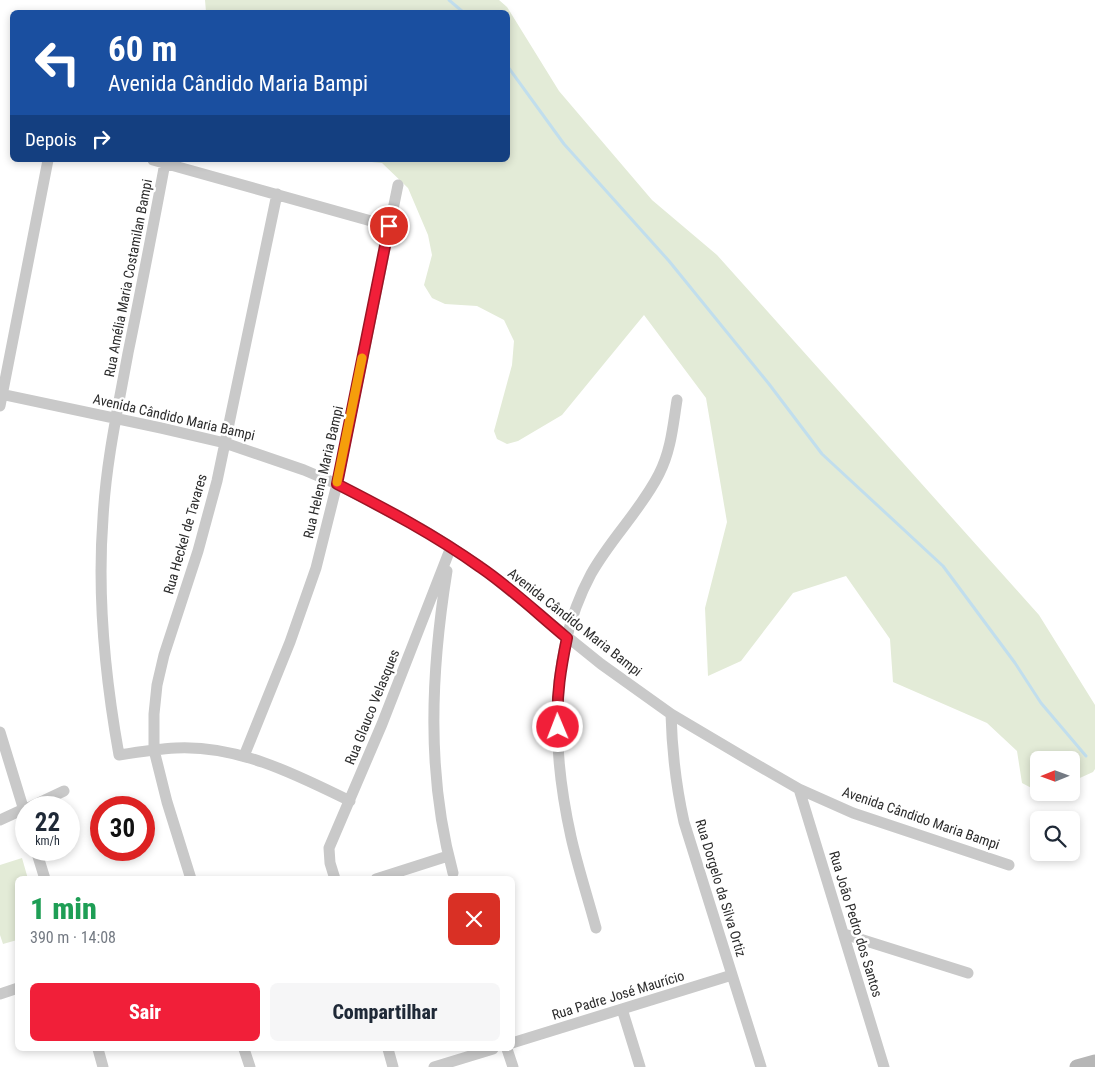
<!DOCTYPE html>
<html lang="pt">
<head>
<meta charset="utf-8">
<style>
  :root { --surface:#fff; --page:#f6f6f7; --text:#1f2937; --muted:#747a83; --accent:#f11f39 }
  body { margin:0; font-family:"Roboto Condensed",sans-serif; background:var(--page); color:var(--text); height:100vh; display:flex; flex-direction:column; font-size:19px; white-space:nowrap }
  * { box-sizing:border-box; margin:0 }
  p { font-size:16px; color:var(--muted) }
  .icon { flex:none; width:28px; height:28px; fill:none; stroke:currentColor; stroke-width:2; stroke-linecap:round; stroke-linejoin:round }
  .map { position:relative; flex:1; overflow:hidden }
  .sheet { position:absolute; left:15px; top:876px; width:500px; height:175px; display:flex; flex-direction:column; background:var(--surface); border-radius:8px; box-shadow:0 2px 8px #0003 }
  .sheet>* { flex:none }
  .top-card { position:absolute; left:10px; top:10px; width:500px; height:152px; border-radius:8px; box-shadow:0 2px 8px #0003; background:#1a4fa0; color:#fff; overflow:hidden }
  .needle { width:32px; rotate:269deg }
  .fabs { position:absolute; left:1030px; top:751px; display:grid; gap:10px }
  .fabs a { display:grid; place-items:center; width:50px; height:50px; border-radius:8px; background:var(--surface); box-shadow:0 2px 8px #0003; font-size:25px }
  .speed { position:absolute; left:15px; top:796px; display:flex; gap:10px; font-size:25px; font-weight:700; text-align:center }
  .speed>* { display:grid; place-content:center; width:65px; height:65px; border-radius:50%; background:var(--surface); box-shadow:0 2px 8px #0003; line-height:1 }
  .speed small { font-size:12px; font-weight:400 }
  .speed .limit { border:8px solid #d22; background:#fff; color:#111 }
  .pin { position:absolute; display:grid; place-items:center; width:42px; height:42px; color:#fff; margin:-21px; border:2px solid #fff; border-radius:50%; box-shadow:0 1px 5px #0007 }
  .me { position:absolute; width:55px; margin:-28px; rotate:359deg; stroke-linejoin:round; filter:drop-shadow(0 0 4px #0008) }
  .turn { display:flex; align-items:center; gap:18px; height:105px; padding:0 15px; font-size:22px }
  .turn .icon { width:65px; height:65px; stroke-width:2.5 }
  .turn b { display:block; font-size:35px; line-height:42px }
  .then { display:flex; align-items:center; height:48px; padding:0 15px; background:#0003; gap:10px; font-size:19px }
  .round { display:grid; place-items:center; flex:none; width:52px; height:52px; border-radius:8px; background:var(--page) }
  .summary { display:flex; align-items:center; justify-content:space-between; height:85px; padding:0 15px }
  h1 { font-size:30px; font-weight:800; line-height:38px; color:#1e9e55 }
  .primary-button { display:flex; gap:10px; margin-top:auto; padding:10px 15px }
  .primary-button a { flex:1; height:58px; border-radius:8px; background:var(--accent); color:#fff; font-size:20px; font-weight:800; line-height:58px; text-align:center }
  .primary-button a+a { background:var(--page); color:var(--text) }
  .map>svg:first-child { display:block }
</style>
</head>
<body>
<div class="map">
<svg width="1095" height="1067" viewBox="0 0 1095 1067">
  <rect width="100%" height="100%" fill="#fff"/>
  <path fill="#e3ebd7" d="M205,0H499L507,7L559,91L652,200L717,255L1039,615L1095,705V769L1093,772L1071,782V760H1039V792L1022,783L1017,751L987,723L893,682L890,639L846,576L793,593L741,661L708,676L705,608L727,522L706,398L644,315L562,415L518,441L507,444L497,439L494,431L512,365L514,341L504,320L477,306L445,304L432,298L424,285L432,255L428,235L408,188L382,163L351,160H508V12H206Z
    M22,858L28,879H18L17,940L3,944L0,935V865Z"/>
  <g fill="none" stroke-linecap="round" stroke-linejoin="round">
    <path stroke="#c1deed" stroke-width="3" d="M449,0L463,12
      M508,67L564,144L669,261L769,384L822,454L943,566L1015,663L1041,703L1086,756"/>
    <path stroke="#c9c9c9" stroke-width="11" d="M153,160L389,226
      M165,163C153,227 141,290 128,353C118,408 106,462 103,518C97,597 105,677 119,755C138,752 157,749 176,748C238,745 295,774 350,801
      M0,394L161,428L225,443L304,470L337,484L420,528L451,547L482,568L601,664L671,714L747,759L799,789L853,813L1009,865
      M0,406L48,160
      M447,571C431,671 426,774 453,873
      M671,714C672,751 676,786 684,822L761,1067
      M0,732L26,817
      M244,756L290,642L316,568L337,484L398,185
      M799,789L884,1067
      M28,808L64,791
      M0,820L26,808
      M36,850L45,879
      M191,879L167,802L154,750V714L157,685L164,655L198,551L217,481L277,194
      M335,879L330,863L329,848L382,724L451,547
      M376,879L448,856
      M596,928C588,898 578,868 571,837C552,751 548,654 591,574C611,538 641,510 659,474C671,451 673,425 677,400
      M844,934L968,973
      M0,994L18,988
      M622,1009L640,1067
      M512,1043L732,975
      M98,1049L103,1067
      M244,1049L250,1067
      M388,1049L393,1067
      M507,1049L513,1067
      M434,1067L493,1049"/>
    <path stroke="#b6b6b6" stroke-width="15" d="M1077,1067L1095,1062"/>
  </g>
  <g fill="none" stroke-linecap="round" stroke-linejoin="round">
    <defs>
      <path id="route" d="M389,226L337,484C386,509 435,535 480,567C511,588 538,614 567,638C561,667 556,696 558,727"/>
    </defs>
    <use href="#route" stroke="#9d1425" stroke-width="12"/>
    <use href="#route" stroke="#f11f39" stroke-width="9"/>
    <path stroke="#f59e0b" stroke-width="9" d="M337,482L362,358"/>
  </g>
  <g text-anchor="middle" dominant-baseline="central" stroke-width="5" stroke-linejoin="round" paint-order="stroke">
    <g font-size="14" fill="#2c2c2c" stroke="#fff">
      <text transform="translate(128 278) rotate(-79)">Rua Amélia Maria Costamilan Bampi</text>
      <text transform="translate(174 417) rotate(13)">Avenida Cândido Maria Bampi</text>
      <text transform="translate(323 472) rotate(-77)">Rua Helena Maria Bampi</text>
      <text transform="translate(185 534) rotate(-74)">Rua Heckel de Tavares</text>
      <text transform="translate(575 622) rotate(38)">Avenida Cândido Maria Bampi</text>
      <text transform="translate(372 707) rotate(-68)">Rua Glauco Velasques</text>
      <text transform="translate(921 818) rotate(19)">Avenida Cândido Maria Bampi</text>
      <text transform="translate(721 888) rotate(73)">Rua Dorgelo da Silva Ortiz</text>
      <text transform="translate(856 924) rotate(73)">Rua João Pedro dos Santos</text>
      <text transform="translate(618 995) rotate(-17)">Rua Padre José Maurício</text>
    </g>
  </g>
</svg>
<div class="fabs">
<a><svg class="needle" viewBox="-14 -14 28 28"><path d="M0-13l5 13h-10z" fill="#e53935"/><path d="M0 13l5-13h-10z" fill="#747a83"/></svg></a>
<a><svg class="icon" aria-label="search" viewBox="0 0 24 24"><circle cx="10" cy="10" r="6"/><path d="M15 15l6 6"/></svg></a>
</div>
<div class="speed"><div>22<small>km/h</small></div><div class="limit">30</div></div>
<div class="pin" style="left:389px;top:226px;background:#d93025"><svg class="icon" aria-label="arrive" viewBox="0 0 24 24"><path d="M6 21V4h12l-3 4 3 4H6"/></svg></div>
<svg class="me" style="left:558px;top:727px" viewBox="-20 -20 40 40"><circle r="17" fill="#f11f39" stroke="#fff" stroke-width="3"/><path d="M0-11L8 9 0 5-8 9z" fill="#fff"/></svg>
<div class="top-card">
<div class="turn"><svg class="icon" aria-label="left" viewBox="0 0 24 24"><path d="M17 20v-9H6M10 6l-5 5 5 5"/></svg><div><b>60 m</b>Avenida Cândido Maria Bampi</div></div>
<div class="then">Depois<svg class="icon" aria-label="right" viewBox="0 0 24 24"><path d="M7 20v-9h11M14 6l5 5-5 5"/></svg></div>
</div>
<section class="sheet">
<div class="summary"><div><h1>1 min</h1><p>390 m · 14:08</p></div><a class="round" style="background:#d93025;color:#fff"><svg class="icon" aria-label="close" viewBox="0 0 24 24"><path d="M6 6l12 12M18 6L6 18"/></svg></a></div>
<div class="primary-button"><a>Sair</a><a>Compartilhar</a></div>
</section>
</div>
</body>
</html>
